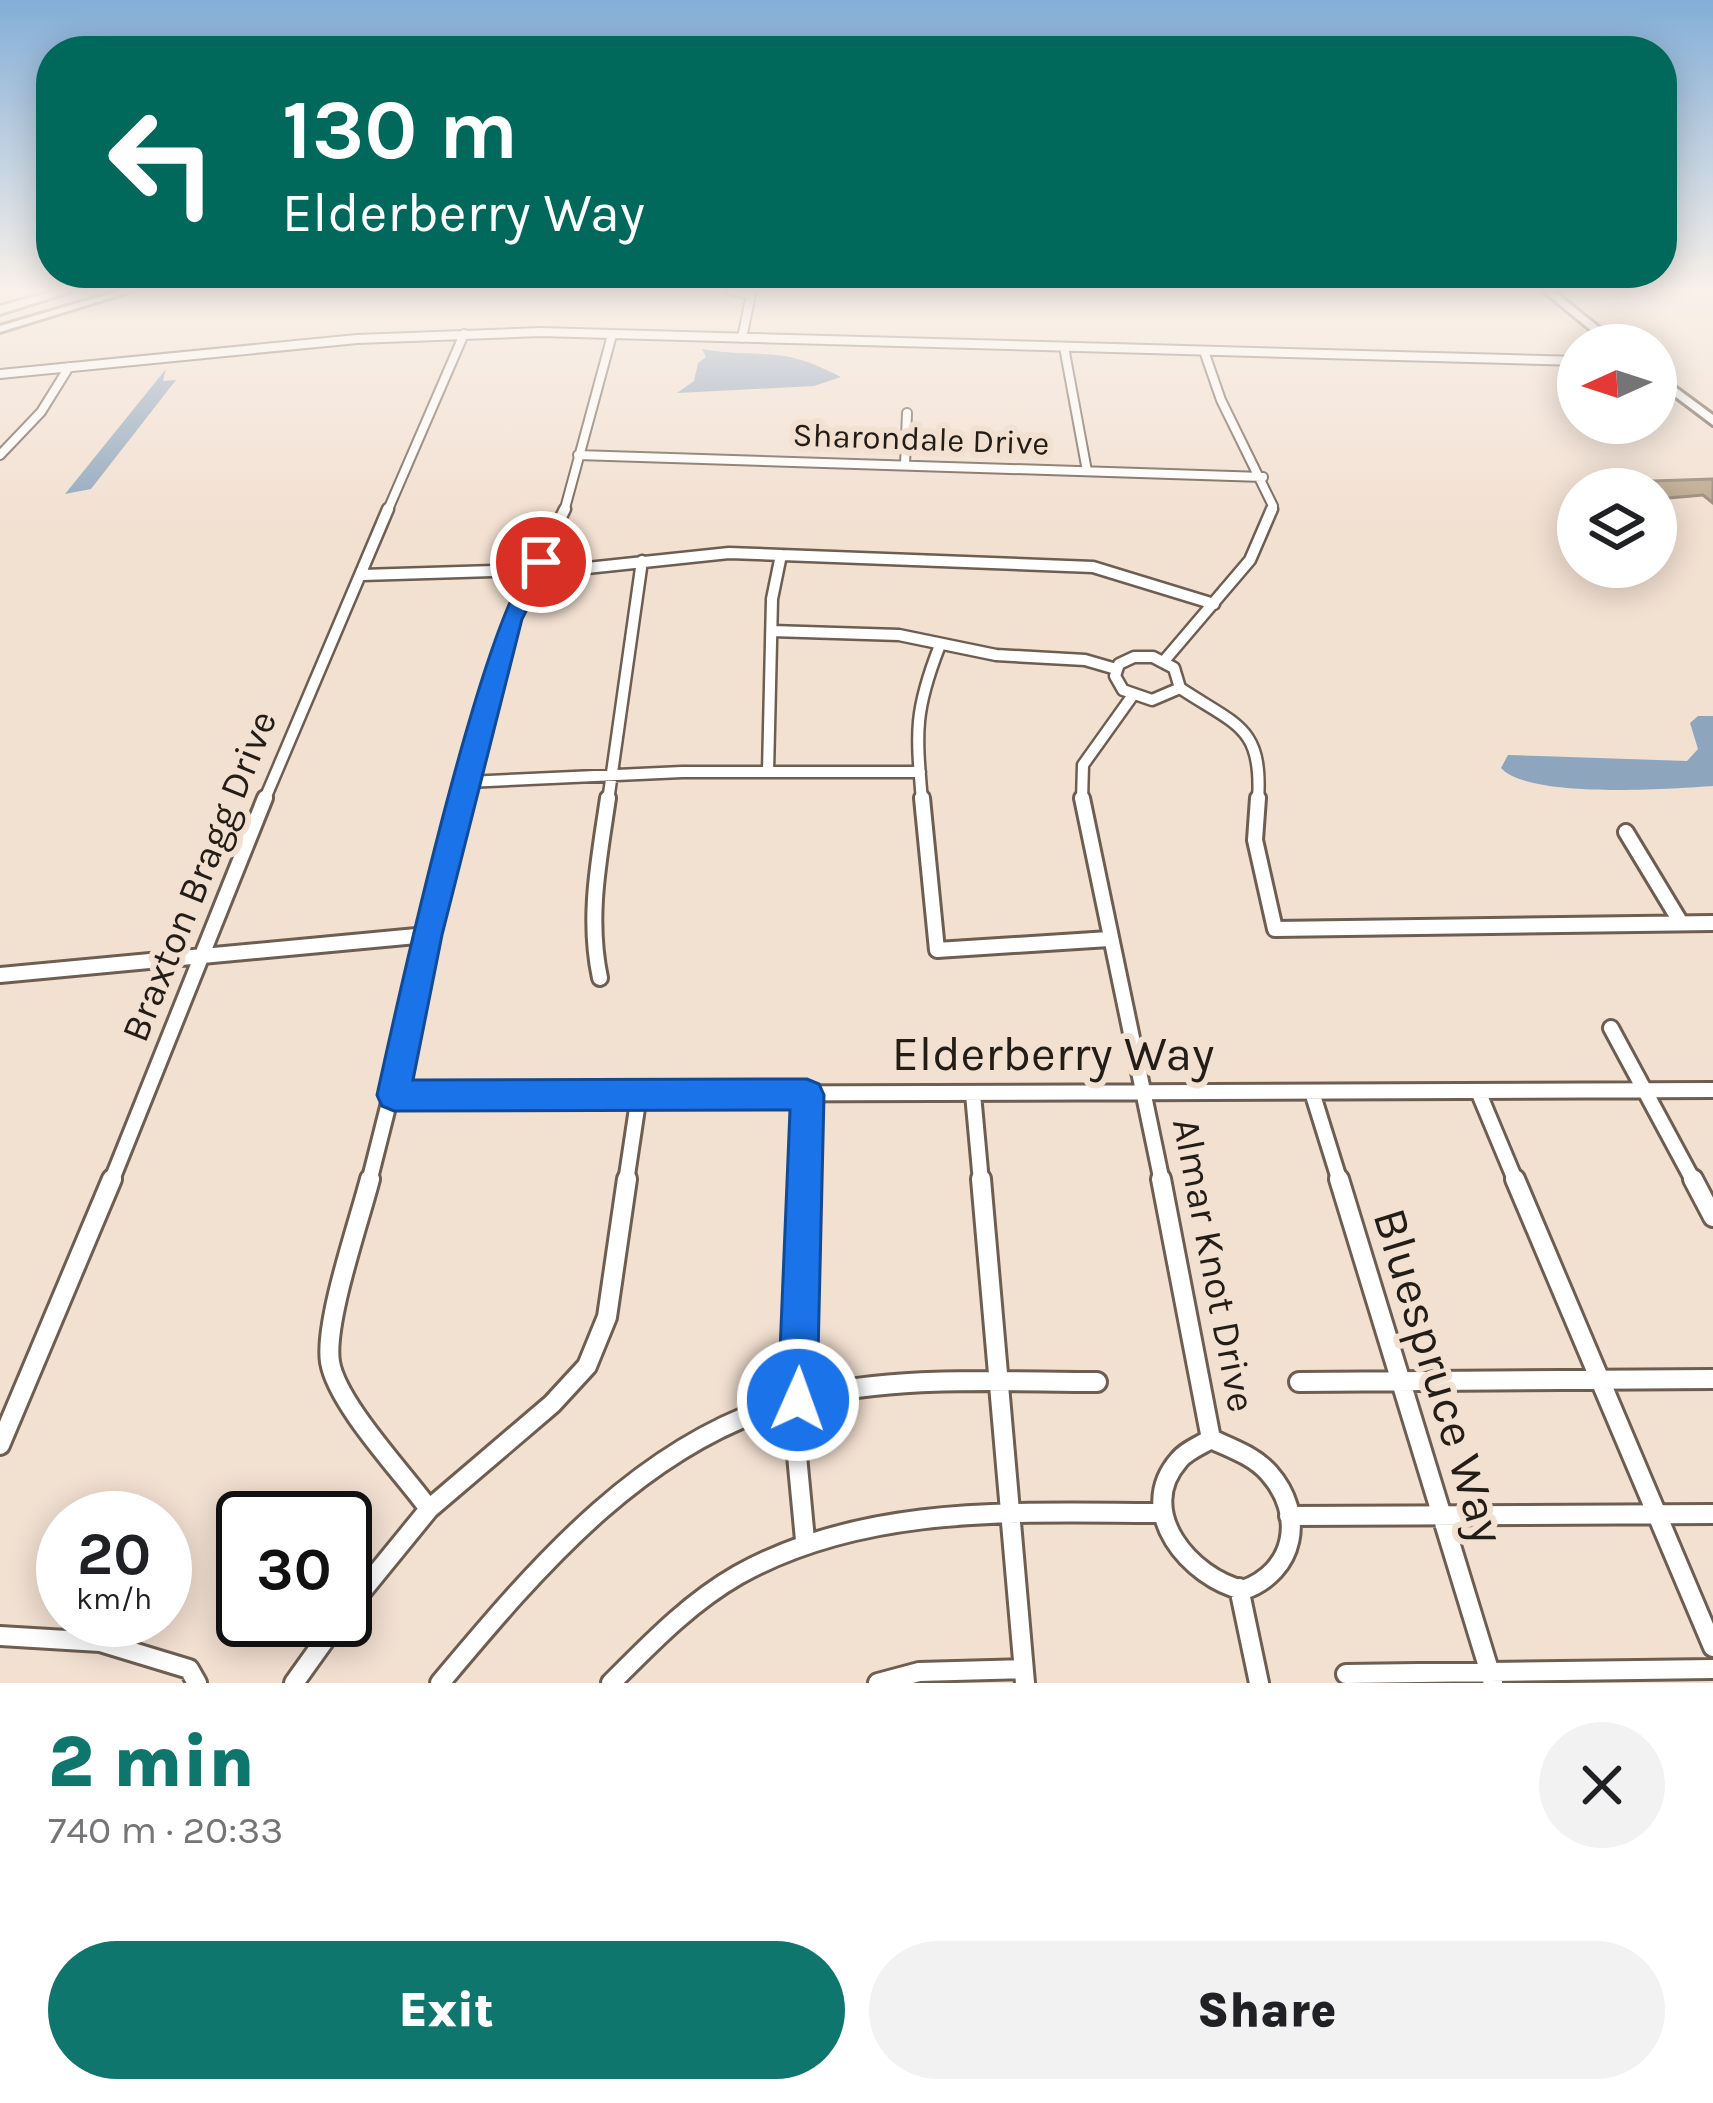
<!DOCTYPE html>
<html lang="en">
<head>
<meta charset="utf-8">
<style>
  :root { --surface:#fff; --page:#f2f2f2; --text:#202124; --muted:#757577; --accent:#0f766e }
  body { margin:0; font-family:Karla,sans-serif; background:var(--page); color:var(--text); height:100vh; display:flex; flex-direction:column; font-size:45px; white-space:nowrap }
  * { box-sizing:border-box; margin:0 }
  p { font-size:39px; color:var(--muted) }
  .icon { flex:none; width:66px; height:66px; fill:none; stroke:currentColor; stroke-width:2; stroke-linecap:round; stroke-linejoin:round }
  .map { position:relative; height:1683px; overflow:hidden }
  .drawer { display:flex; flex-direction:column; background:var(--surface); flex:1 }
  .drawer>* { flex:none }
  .hud { position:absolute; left:36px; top:36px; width:1641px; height:252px; border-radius:48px; box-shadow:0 6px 30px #0003; background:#00695c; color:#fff; overflow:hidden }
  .needle { width:78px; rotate:267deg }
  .fabs { position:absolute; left:1557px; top:324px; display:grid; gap:24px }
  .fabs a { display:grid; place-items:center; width:120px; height:120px; border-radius:50%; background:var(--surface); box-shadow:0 6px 30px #0003; font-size:60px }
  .speed { position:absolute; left:36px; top:1491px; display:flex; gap:24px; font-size:60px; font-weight:700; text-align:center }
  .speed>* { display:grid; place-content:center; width:156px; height:156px; border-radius:50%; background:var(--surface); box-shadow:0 6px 30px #0003; line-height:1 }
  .speed small { font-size:30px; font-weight:400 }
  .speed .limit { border:6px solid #111; border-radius:18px; background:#fff; color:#111 }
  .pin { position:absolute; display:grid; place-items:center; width:102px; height:102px; color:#fff; margin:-51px; border:6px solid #fff; border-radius:50%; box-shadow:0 3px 12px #0007 }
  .me { position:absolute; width:132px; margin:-66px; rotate:2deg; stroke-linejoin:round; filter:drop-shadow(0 0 9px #0008) }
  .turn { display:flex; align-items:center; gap:42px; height:252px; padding:0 48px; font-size:54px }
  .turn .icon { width:156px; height:156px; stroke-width:2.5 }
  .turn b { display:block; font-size:84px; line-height:102px }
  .round { display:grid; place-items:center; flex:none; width:126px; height:126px; border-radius:63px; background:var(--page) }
  .headline { display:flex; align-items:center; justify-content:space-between; height:204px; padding:0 48px }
  h1 { font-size:72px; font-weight:800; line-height:90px; color:var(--accent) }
  .primary-button { display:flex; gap:24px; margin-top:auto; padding:24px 48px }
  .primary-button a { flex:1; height:138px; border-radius:72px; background:var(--accent); color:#fff; font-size:48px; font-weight:800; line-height:138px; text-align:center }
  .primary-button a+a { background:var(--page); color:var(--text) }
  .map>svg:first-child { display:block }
</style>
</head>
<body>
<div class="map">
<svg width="1713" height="1683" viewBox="0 0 1713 1683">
  <rect width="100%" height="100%" fill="#f2e0d1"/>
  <path fill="#8da5bd" d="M702,349C766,360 777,343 841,377L814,386L677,393L694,381L698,363L706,357Z
    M166,369L163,381L176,380L91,489L65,494Z
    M1698,716H1713V786C1669,789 1529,799 1501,768L1508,755L1687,761L1698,749L1690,723Z"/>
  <path fill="#b9a589" stroke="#928675" stroke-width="3" d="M1713,479V503L1703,495L1656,499V486L1649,481Z"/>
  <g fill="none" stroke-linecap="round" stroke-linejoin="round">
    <defs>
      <path id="minor-far3" d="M731,291L751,294L742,338
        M1064,347L1087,471
        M1204,351L1221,400L1273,506L1270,512
        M0,374L357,339L540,332L1578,361
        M0,455L41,412L69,367
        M578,455L1263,477
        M905,465L907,413
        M387,512L464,334
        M564,512L612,335"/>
      <path id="minor-far2" d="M362,575L587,568L729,553L1093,567L1214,604
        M772,631L899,635L996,655L1085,660L1116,669
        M1134,657H1153L1174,668L1180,688L1152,700L1123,690L1115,676L1119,664Z
        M1164,661L1250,560L1272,509
        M1180,688C1237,726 1263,726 1258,801
        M768,772L772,599L781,555
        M467,782L682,772H920
        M264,801L388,509
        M465,801L511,619L565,509
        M608,801L642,561
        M922,801C916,731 914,711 940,645
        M1082,801L1083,765L1133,695"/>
      <path id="minor-far1" d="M922,798L937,950L1109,939
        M1082,798L1162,1182
        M1258,798L1255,840L1275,929L1713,923
        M1626,832L1681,923
        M0,975L427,935
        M600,978C587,917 599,860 608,798
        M1611,1028L1694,1182
        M1478,1091L1516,1182
        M1312,1092L1340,1182
        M973,1094L981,1182
        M394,1095L1713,1090
        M111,1182L265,798
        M369,1182L466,798
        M626,1182L639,1095
        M804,1182L807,1095"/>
      <path id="minor" d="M370,1179C359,1222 324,1322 330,1362C337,1404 403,1473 429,1509
        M804,1179L796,1445L805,1540
        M981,1179L1025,1683
        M1161,1179L1211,1439
        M1339,1179L1493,1683
        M1515,1179L1713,1647
        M1693,1179L1713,1217
        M1299,1382L1713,1379
        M1211,1439C1231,1448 1254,1456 1269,1473C1306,1515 1295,1572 1243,1590C1191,1578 1133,1512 1179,1460C1186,1451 1201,1445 1211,1439Z
        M0,1445L112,1179
        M1289,1516L1713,1514
        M1239,1588L1259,1683
        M345,1612L429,1509L552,1404L587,1366L607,1317L627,1179
        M0,1636L100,1642L189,1669L197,1683
        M1346,1674L1713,1669
        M294,1683L339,1620
        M440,1683C538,1566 648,1435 803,1398C898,1375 1000,1382 1097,1382
        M611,1683C650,1644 689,1603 738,1575C867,1503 1019,1513 1163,1513
        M878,1683L919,1672L1023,1669"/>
      <path id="tertiary" d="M119,291H133L0,332V326Z"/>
      <path id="primary" d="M1543,291H1554L1621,345H1609Z
        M1656,373L1713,415V425L1656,382Z"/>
      <path id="motorway" d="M54,291H73L0,314V306Z"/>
    </defs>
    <use href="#minor-far3" stroke="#6d5e51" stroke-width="12"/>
    <use href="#minor-far2" stroke="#6d5e51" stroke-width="15"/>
    <use href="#minor-far1" stroke="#6d5e51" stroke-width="20"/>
    <use href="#minor" stroke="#6d5e51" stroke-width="24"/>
    <use href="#tertiary" stroke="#6d5e51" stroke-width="6"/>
    <use href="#primary" stroke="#6d5e51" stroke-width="6"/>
    <use href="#motorway" stroke="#6d5e51" stroke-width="6"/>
    <use href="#minor-far3" stroke="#fff" stroke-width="8"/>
    <use href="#minor-far2" stroke="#fff" stroke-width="10"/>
    <use href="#minor-far1" stroke="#fff" stroke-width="14"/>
    <use href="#minor" stroke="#fff" stroke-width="18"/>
    <use href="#tertiary" fill="#fff" fill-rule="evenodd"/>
    <use href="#primary" fill="#fff" fill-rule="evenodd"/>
    <use href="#motorway" fill="#fff" fill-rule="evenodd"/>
  </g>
  <linearGradient id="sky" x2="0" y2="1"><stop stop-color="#83aed7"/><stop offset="0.55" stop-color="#f9f1ea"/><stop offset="1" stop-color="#f9f1ea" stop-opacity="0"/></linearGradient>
  <rect width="1713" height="527" fill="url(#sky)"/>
  <path fill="#1a73e8" stroke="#114b97" stroke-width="3" d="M541,556L551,562L522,619L442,935L413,1080L807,1079L819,1084L824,1095L817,1400L812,1414L798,1419L784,1414L778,1400L790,1110L394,1111L382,1106L377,1095C393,1022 490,575 541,556Z"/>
  <g text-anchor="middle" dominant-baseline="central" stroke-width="12" stroke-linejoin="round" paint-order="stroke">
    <g font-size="33" fill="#231d17" stroke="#f2e0d1">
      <text transform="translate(921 439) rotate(2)">Sharondale Drive</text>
    </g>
    <g font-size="39" fill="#231d17" stroke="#f2e0d1">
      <text transform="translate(199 876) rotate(-68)">Braxton Bragg Drive</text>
      <text transform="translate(1214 1265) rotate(79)">Almar Knot Drive</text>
    </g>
    <g font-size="48" fill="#231d17" stroke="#f2e0d1">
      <text x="1053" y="1054">Elderberry Way</text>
      <text transform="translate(1439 1376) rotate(73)">Bluespruce Way</text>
    </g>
  </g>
</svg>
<div class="fabs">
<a><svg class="needle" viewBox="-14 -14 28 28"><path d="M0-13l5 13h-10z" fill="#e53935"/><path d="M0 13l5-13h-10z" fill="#757577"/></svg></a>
<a><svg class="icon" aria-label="layers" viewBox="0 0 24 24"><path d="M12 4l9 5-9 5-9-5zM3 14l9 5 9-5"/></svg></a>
</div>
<div class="speed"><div>20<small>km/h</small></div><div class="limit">30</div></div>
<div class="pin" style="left:541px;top:562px;background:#d93025"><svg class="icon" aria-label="arrive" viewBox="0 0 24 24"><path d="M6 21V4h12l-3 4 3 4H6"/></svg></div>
<svg class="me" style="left:798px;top:1400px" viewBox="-20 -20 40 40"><circle r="17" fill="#1a73e8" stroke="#fff" stroke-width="3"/><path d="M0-11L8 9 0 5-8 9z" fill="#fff"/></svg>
<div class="hud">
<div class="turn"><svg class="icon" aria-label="left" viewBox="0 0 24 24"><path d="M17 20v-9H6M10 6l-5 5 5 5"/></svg><div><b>130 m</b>Elderberry Way</div></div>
</div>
</div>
<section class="drawer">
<div class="headline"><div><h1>2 min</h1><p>740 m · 20:33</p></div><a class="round"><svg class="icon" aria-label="close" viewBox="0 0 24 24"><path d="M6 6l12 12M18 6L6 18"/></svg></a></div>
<div class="primary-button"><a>Exit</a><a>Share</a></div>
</section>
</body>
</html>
